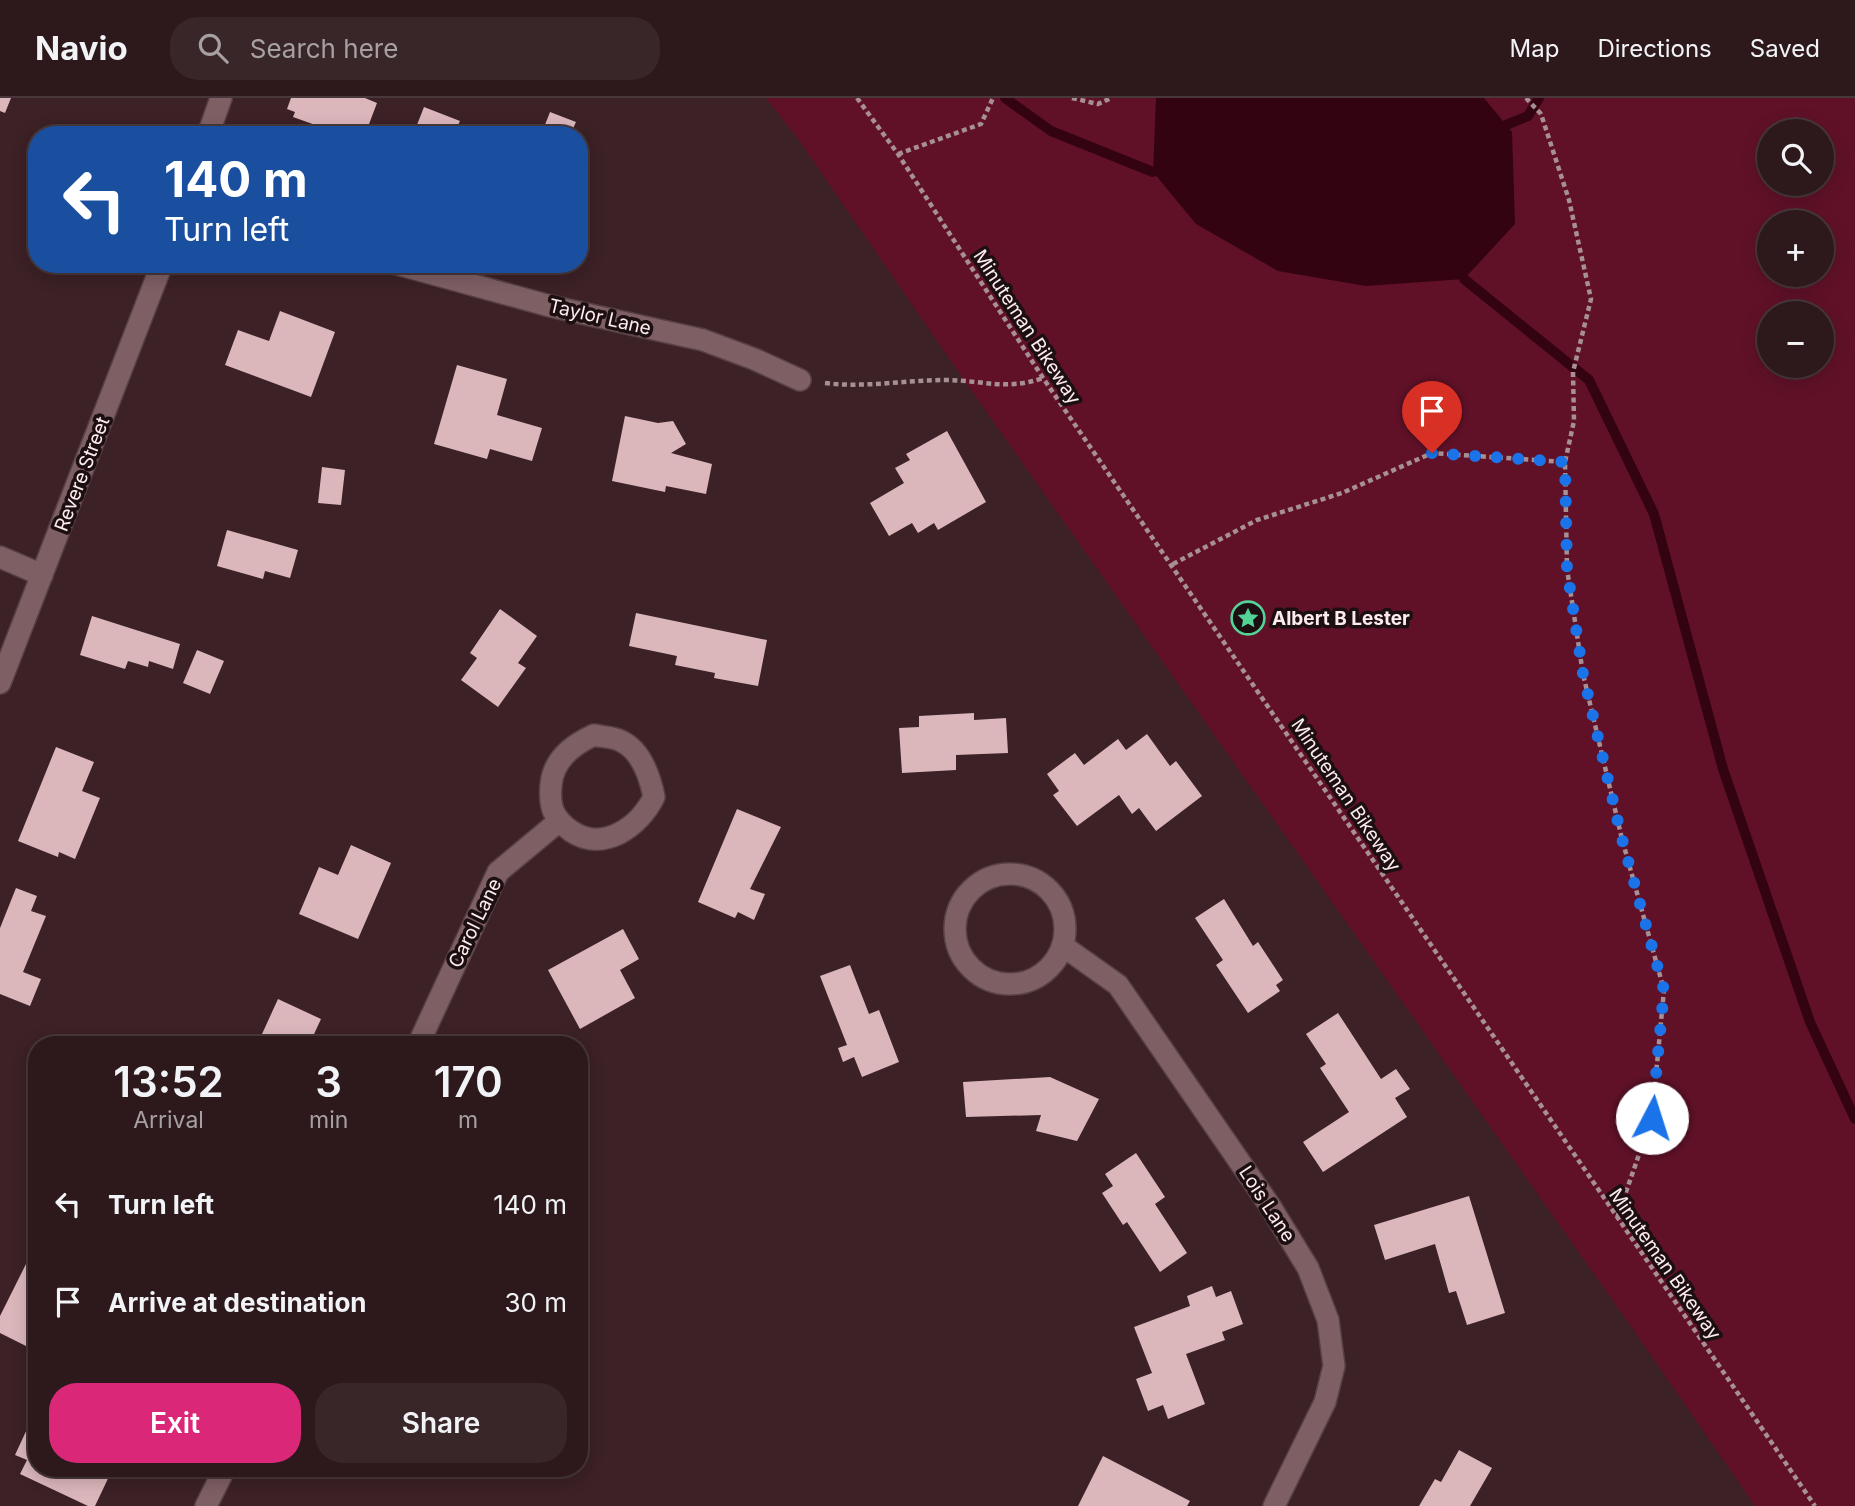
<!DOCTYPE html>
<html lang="en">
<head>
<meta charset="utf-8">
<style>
  :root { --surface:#2d191c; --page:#392629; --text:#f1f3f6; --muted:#a7a0a3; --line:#48383b; --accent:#db2777 }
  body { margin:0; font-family:Inter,sans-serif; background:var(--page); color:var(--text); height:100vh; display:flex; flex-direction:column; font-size:26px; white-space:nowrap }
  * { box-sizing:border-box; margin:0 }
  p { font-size:23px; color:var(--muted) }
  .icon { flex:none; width:38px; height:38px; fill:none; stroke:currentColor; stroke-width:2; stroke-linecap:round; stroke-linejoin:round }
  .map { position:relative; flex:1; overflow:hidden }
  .details { position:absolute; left:28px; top:938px; width:560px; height:441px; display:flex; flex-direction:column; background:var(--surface); border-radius:28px; box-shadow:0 4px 18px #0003,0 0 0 2px var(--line) }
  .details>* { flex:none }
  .top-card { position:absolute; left:28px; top:28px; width:560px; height:147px; border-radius:28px; box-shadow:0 4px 18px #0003,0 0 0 2px var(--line); background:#1a4fa0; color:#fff; overflow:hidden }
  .buttons { position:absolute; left:1757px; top:21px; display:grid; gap:14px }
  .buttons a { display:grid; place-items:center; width:77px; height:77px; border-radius:50%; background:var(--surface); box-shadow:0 4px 18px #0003,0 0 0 2px var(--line); font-size:35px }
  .pin { position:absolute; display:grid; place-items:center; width:60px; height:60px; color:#fff; margin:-72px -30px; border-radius:50% 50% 50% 0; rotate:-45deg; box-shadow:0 0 7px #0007 }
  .pin .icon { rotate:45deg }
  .me { position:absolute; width:77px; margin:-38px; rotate:5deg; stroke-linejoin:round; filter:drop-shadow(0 0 5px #0008) }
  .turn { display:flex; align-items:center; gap:24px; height:147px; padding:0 21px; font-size:32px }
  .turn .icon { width:91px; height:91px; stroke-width:2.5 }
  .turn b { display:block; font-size:49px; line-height:60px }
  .eta { display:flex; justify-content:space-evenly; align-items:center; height:119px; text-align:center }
  .eta b { font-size:42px; font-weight:600; line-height:49px }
  .primary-button { display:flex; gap:14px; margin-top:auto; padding:14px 21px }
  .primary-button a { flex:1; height:80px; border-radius:28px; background:var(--accent); color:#fff; font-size:28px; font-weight:600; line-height:80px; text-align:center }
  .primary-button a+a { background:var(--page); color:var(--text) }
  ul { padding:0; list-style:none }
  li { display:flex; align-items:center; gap:21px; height:98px; padding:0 21px }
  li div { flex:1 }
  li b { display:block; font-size:26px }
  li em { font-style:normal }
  header { display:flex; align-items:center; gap:42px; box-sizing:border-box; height:98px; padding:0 35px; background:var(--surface); border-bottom:2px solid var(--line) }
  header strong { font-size:33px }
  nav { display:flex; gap:38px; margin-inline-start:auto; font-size:24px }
  .search { width:490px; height:63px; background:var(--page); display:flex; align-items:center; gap:18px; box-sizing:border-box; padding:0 24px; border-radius:28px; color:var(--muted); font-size:26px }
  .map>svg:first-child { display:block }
</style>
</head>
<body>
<header>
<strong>Navio</strong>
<div class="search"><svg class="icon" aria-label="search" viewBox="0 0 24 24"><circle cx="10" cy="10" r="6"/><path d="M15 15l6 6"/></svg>Search here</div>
<nav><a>Map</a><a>Directions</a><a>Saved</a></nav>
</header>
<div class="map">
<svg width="1855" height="1408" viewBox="0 0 1855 1408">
  <rect width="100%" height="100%" fill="#3c2126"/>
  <path fill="#601128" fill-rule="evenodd" d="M766,0H1855V1408H1755L1630,1227L962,279L798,41ZM1769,33H1822V86H1769ZM1769,124H1822V177H1769ZM1769,215H1822V268H1769Z"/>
  <path fill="#330311" d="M1156,0H1484L1512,34L1515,126L1464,181L1366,188L1278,173L1196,126L1153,74Z"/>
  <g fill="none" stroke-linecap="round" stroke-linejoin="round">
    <path stroke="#330311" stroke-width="10" d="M1005,0L1051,33L1153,74
      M1506,27L1528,18L1539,0
      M1464,181L1589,282L1654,416L1723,671L1810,924L1855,1021"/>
  </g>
  <path fill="#dbb7bc" d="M0,0H11L5,15L0,13Z
    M291,0H365L377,5L366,34L356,30L354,36L336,30L335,34L293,19L295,14L287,11Z
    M424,9L460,23L457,29L475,37H413Z
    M550,14L576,24L570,37H541Z
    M280,213L335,234L311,299L225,267L238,232L269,243Z
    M457,267L507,281L497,317L542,330L532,363L490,351L487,361L434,346Z
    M625,318L658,325L673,323L686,346L671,355L712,366L706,396L666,388L665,394L612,383Z
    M947,333L986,404L938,432L934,425L918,435L912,425L889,438L870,405L904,385L895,370L910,362L906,356Z
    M322,369L345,372L341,407L318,405Z
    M227,432L298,452L290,480L265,473L263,481L217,468Z
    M500,511L537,538L518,565L526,570L498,609L461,582L477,560L470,555Z
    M636,515L767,542L758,588L714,580L715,575L675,567L677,558L629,548Z
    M92,518L180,546L173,571L149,563L148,569L128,563L125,571L80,557Z
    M197,552L224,563L210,596L183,585Z
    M974,615V622L1006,620L1008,655L956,657V672L902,675L899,630L919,629V618Z
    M1147,636L1170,668L1176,663L1202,698L1156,733L1139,710L1132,716L1119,697L1077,728L1053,697L1059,693L1047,676L1075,655L1084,667L1118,641L1126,652Z
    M56,649L94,664L82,693L100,700L75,761L59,754L58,759L18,743Z
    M737,711L781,729L750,791L765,796L754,822L738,814L735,820L698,804Z
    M351,747L391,765L358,841L299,816L319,769L338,777Z
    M16,790L37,798L31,813L46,818L23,874L41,881L30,908L0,896V830Z
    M1224,801L1253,848L1258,844L1283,882L1276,887L1280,893L1248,915L1216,867L1223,862L1195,820Z
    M623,831L639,861L620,872L635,900L580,931L548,872Z
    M850,867L869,916L879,912L899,964L862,979L854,959L843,964L838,950L847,947L820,878Z
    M278,901L321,921L309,947H257Z
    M1338,915L1381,981L1396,971L1410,991L1395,1000L1407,1019L1323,1074L1303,1044L1349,1014L1320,970L1326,966L1306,936Z
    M1050,979L1099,1001L1077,1043L1036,1033L1041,1017L966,1019L963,984Z
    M1136,1055L1165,1099L1155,1106L1187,1155L1160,1174L1127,1124L1123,1127L1102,1095L1113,1088L1105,1076Z
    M1469,1098L1505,1215L1467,1227L1456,1193L1449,1195L1435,1146L1385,1162L1374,1127Z
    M32,1154L37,1156V1236L30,1250L0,1235V1218Z
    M1212,1188L1216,1199L1231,1193L1243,1226L1222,1234L1225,1242L1186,1256L1205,1306L1168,1321L1163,1307L1148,1313L1136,1281L1152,1275L1134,1229L1190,1208L1187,1198Z
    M34,1316L37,1317V1370H113L95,1408H88L20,1376L27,1362L15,1357Z
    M1459,1352L1492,1370L1470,1408H1419L1435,1381L1441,1384Z
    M1103,1358L1190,1403L1187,1408H1078Z"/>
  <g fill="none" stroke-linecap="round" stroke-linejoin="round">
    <defs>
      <path id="minor" d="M397,166L550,208L703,242L754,261L800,282
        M0,459L42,477
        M594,637C602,639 614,639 621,643C642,653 650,679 654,699C639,729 603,755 571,733C553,720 549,709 551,687C553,662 572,647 594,637Z
        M955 831a55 55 0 1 1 110 0a55 55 0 1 1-110 0Z
        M1063,848L1118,887L1270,1108L1308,1170L1328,1222L1334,1268L1325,1304L1274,1408
        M418,947L498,774L558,724
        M206,1408L225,1370"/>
      <path id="tertiary" d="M208,37L221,0
        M0,585L162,166"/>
    </defs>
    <use href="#minor" stroke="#574044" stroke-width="24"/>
    <use href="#tertiary" stroke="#574044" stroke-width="24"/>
    <path stroke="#a69093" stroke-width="4.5" stroke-dasharray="5 3.5" stroke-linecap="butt" d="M857,0L898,56L1043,280L1815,1408
      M1072,0L1098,6L1111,0
      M1526,0L1541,16L1569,102L1591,201L1573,274L1574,323L1565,364L1567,471L1583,576L1622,741L1664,892L1652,1019L1617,1120
      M898,56L981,26L993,0
      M825,285C865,290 905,282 945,282C982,282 1006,293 1043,280
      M1173,466L1257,422L1342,395L1432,355L1565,364"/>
    <use href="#minor" stroke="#7e5f64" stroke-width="21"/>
    <use href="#tertiary" stroke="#7e5f64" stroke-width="21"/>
  </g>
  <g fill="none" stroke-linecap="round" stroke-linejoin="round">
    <path stroke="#1a73e8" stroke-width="12" stroke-dasharray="0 21.6" d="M1432,355L1565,364L1567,471L1583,576L1622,741L1664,892L1652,1020"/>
  </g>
  <defs>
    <symbol id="sight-ring" viewBox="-11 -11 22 22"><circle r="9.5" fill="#1b0f11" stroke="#54d396" stroke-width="1.5"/><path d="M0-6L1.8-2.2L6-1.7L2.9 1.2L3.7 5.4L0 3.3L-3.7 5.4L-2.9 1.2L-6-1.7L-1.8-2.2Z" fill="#54d396"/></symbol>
  </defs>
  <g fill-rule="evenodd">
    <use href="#sight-ring" x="1229" y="501" width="38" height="38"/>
  </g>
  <g text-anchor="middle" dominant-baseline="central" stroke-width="7" stroke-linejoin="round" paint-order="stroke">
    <g font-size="19" fill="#feebed" stroke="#1b0f11">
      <text transform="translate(600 219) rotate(13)">Taylor Lane</text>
      <text transform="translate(1027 229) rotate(57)">Minuteman Bikeway</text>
      <text transform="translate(82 376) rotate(-69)">Revere Street</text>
      <text transform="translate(1346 697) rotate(56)">Minuteman Bikeway</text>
      <text transform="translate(475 825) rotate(-64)">Carol Lane</text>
      <text transform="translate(1267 1106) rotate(57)">Lois Lane</text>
      <text transform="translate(1665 1166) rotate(55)">Minuteman Bikeway</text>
    </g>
    <g font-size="19" font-weight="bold" fill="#feebed" stroke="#1b0f11" text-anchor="start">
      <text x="1272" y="520">Albert B Lester</text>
    </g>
  </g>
</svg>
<div class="buttons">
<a><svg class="icon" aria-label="search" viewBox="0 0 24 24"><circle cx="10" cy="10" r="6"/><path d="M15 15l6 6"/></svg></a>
<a>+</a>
<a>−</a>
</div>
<div class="pin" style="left:1432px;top:355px;background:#d93025"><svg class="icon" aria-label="arrive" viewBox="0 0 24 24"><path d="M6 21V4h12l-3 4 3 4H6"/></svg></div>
<svg class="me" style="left:1652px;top:1020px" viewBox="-20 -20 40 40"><circle r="19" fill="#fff"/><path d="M0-13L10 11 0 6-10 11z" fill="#1a73e8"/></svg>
<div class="top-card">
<div class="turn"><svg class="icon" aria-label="left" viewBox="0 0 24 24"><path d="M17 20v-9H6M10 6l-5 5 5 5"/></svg><div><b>140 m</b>Turn left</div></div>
</div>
<section class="details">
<div class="eta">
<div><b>13:52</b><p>Arrival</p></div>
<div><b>3</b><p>min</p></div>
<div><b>170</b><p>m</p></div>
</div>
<ul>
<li><svg class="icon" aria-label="left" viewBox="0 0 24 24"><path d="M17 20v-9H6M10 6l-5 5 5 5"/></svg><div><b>Turn left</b></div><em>140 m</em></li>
<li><svg class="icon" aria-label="arrive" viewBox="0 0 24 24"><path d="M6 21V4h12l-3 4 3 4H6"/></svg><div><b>Arrive at destination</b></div><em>30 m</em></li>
</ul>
<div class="primary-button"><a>Exit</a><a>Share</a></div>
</section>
</div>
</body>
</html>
